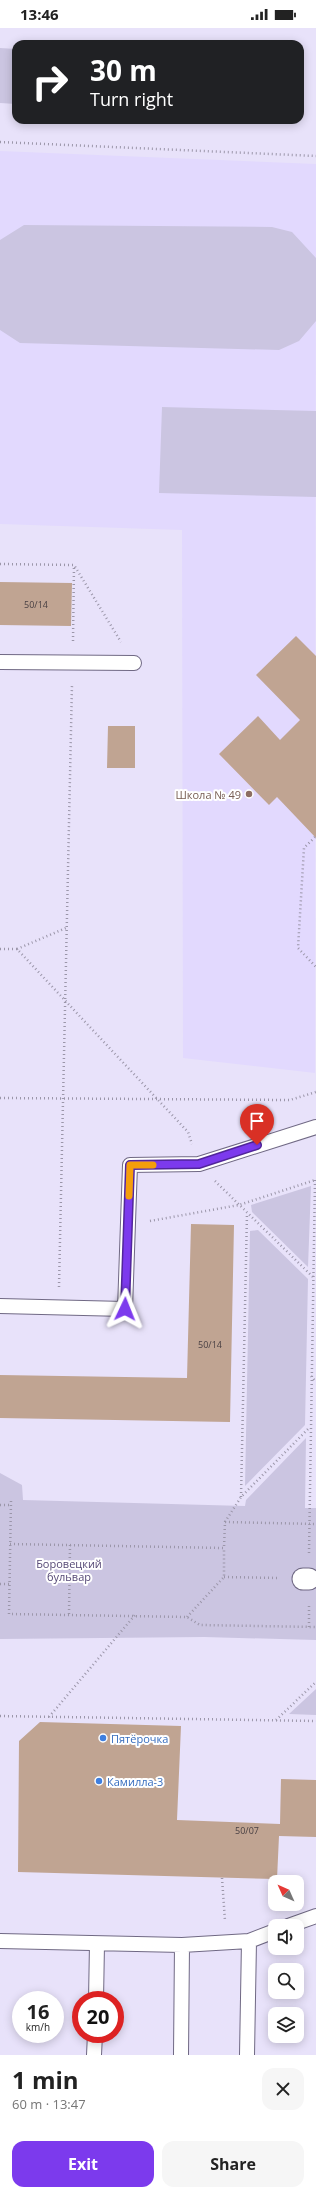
<!DOCTYPE html>
<html lang="en">
<head>
<meta charset="utf-8">
<style>
  :root { --surface:#fff; --page:#f6f6f6; --text:#222; --muted:#767676; --accent:#7c3aed }
  body { margin:0; font-family:"Open Sans",sans-serif; background:var(--page); color:var(--text); height:100vh; display:flex; flex-direction:column; font-size:15px; white-space:nowrap }
  * { box-sizing:border-box; margin:0 }
  p { font-size:13px; color:var(--muted) }
  .icon { flex:none; width:22px; height:22px; fill:none; stroke:currentColor; stroke-width:2; stroke-linecap:round; stroke-linejoin:round }
  .map { position:relative; height:2027px; overflow:hidden }
  .sheet { display:flex; flex-direction:column; background:var(--surface); flex:1 }
  .sheet>* { flex:none }
  .banner { position:absolute; left:12px; top:12px; width:292px; height:84px; border-radius:12px; box-shadow:0 2px 10px #0003; background:#202124; color:#fff; overflow:hidden }
  .needle { width:26px; rotate:315deg }
  .fabs { position:absolute; left:268px; top:1847px; display:grid; gap:8px }
  .fabs a { display:grid; place-items:center; width:36px; height:36px; border-radius:8px; background:var(--surface); box-shadow:0 2px 10px #0003; font-size:20px }
  .speed { position:absolute; left:12px; top:1963px; display:flex; gap:8px; font-size:20px; font-weight:700; text-align:center }
  .speed>* { display:grid; place-content:center; width:52px; height:52px; border-radius:50%; background:var(--surface); box-shadow:0 2px 10px #0003; line-height:1 }
  .speed small { font-size:10px; font-weight:400 }
  .speed .limit { border:6px solid #d22; background:#fff; color:#111 }
  .pin { position:absolute; display:grid; place-items:center; width:34px; height:34px; color:#fff; margin:-41px -17px; border-radius:50% 50% 50% 0; rotate:-45deg; box-shadow:0 0 4px #0007 }
  .pin .icon { rotate:45deg }
  .me { position:absolute; width:44px; margin:-22px; rotate:2deg; stroke-linejoin:round; filter:drop-shadow(0 0 3px #0008) }
  .turn { display:flex; align-items:center; gap:14px; height:84px; padding:0 12px; font-size:18px }
  .turn .icon { width:52px; height:52px; stroke-width:2.5 }
  .turn b { display:block; font-size:28px; line-height:34px }
  .round { display:grid; place-items:center; flex:none; width:42px; height:42px; border-radius:12px; background:var(--page) }
  .headline { display:flex; align-items:center; justify-content:space-between; height:68px; padding:0 12px }
  h1 { font-size:24px; font-weight:700; line-height:30px }
  .cta { display:flex; gap:8px; margin-top:auto; padding:8px 12px }
  .cta a { flex:1; height:46px; border-radius:12px; background:var(--accent); color:#fff; font-size:16px; font-weight:700; line-height:46px; text-align:center }
  .cta a+a { background:var(--page); color:var(--text) }
  .status { display:flex; justify-content:space-between; align-items:center; height:28px; padding:0 20px; background:var(--surface); direction:ltr }
  .status svg { height:11px; fill:currentColor }
  .map>svg:first-child { display:block }
</style>
</head>
<body>
<div class="status"><b>13:46</b><svg viewBox="0 0 49 12"><path d="M0 12V9h3v3zM5 12V6h3v6zM10 12V3h3v9zM15 12V0h3v12zM26 1h20v11H26zM47 4h2v5h-2z"/></svg></div>
<div class="map">
<svg width="316" height="2027" viewBox="0 0 316 2027">
  <rect width="100%" height="100%" fill="#e8e2fa"/>
  <path fill="#e2d9fe" d="M0,123L316,136L315,1045L183,1030L182,502L0,496Z"/>
  <path fill="#cbc5e1" d="M0,20L16,21V76L0,75Z
    M24,197L272,199L292,204L316,230V293L299,313L279,322L20,315L0,302V212Z
    M162,379L316,383V469L159,465Z
    M311,1158L308,1239L252,1184L251,1177Z
    M258,1202L308,1251L305,1397L245,1458L250,1203Z
    M306,1410L305,1480H316V1612L204,1609L0,1611V1445L22,1457L23,1472L245,1478L246,1472Z
    M316,1661V1687L289,1686Z"/>
  <path fill="#c0a492" d="M0,554L72,555L71,598L0,597Z
    M296,608L316,628V810L277,769L269,777L219,726L258,688L280,712L300,692L256,647Z
    M108,698H135V740H107Z
    M191,1196L234,1197L230,1394L0,1390V1347L187,1350Z
    M40,1694L181,1698L177,1792L280,1796L281,1751L316,1752V1809L279,1808L277,1851L18,1844L19,1713Z"/>
  <g fill="none" stroke-linecap="round" stroke-linejoin="round">
    <defs>
      <path id="service" d="M0,634L134,635
        M0,1278L125,1281L130,1137L199,1136L316,1099
        M288,1898L316,1888
        M0,1913L182,1917L249,1913L275,1903
        M96,1972L97,1916
        M94,2027L95,2006
        M181,2027L182,1917
        M247,2027L249,1913"/>
      <path id="pedestrian" d="M303,1551H309"/>
    </defs>
    <use href="#service" stroke="#706984" stroke-width="16"/>
    <use href="#pedestrian" stroke="#706984" stroke-width="23"/>
    <path stroke="#9b96a9" stroke-width="2.5" stroke-dasharray="1 3" stroke-linecap="butt" d="M0,114L316,128
      M0,536L74,537L121,614
      M73,613L74,537
      M315,809L304,820L298,920L316,939
      M0,921H17L188,1104L192,1116
      M17,921L66,900
      M0,1070L290,1072L316,1064
      M215,1153L313,1249
      M150,1193L239,1177L315,1152
      M59,1259L72,656
      M311,1348L316,1354
      M241,1469L247,1185
      M11,1473L9,1586L187,1589L200,1597L316,1599
      M0,1477H11
      M225,1494L241,1469L310,1399
      M10,1516L224,1520L225,1494L316,1496
      M309,1525L315,1152
      M224,1549L279,1550
      M0,1556H10
      M69,1586L70,1517
      M187,1589L224,1549V1520
      M309,1599V1576
      M0,1688L316,1693
      M49,1689L135,1587
      M276,1692L316,1654
      M222,1850L225,1893"/>
    <use href="#service" stroke="#fff" stroke-width="14"/>
    <use href="#pedestrian" stroke="#fff" stroke-width="21"/>
  </g>
  <g fill="none" stroke-linecap="round" stroke-linejoin="round">
    <defs>
      <path id="route" d="M125,1281L130,1137L199,1136L257,1117"/>
    </defs>
    <use href="#route" stroke="#51269a" stroke-width="10"/>
    <use href="#route" stroke="#7c3aed" stroke-width="7"/>
    <path stroke="#f59e0b" stroke-width="7" d="M129,1168L130,1137H153"/>
  </g>
  <circle fill="#8d6e63" stroke="#fff" stroke-width="1.5" cx="249" cy="766" r="4"/>
  <g fill="#3f7fe0" stroke="#fff" stroke-width="1.5">
    <circle cx="103" cy="1710" r="4"/>
    <circle cx="99" cy="1753" r="4"/>
  </g>
  <g text-anchor="middle" dominant-baseline="central" stroke-width="4" stroke-linejoin="round" paint-order="stroke">
    <g font-size="9" fill="#494043">
      <text x="36" y="576">50/14</text>
      <text x="210" y="1316">50/14</text>
      <text x="247" y="1802">50/07</text>
    </g>
    <g font-size="11" fill="#785e54" stroke="#fff" text-anchor="end">
      <text x="241" y="766">Школа № 49</text>
    </g>
    <g font-size="11" fill="#564976" stroke="#fff">
      <text x="69" y="1535">Боровецкий<tspan x="69" dy="13">бульвар</tspan></text>
    </g>
    <g font-size="11" fill="#366cbe" stroke="#fff" text-anchor="start">
      <text x="111" y="1710">Пятёрочка</text>
      <text x="107" y="1753">Камилла-3</text>
    </g>
  </g>
</svg>
<div class="fabs">
<a><svg class="needle" viewBox="-14 -14 28 28"><path d="M0-13l5 13h-10z" fill="#e53935"/><path d="M0 13l5-13h-10z" fill="#767676"/></svg></a>
<a><svg class="icon" aria-label="sound" viewBox="0 0 24 24"><path d="M4 9h4l5-4v14l-5-4H4zM17 9q2 3 0 6"/></svg></a>
<a><svg class="icon" aria-label="search" viewBox="0 0 24 24"><circle cx="10" cy="10" r="6"/><path d="M15 15l6 6"/></svg></a>
<a><svg class="icon" aria-label="layers" viewBox="0 0 24 24"><path d="M12 4l9 5-9 5-9-5zM3 14l9 5 9-5"/></svg></a>
</div>
<div class="speed"><div>16<small>km/h</small></div><div class="limit">20</div></div>
<div class="pin" style="left:257px;top:1117px;background:#d93025"><svg class="icon" aria-label="arrive" viewBox="0 0 24 24"><path d="M6 21V4h12l-3 4 3 4H6"/></svg></div>
<svg class="me" style="left:125px;top:1281px" viewBox="-20 -20 40 40"><path d="M0-17L14 15 0 8-14 15z" fill="#7c3aed" stroke="#fff" stroke-width="4"/></svg>
<div class="banner">
<div class="turn"><svg class="icon" aria-label="right" viewBox="0 0 24 24"><path d="M7 20v-9h11M14 6l5 5-5 5"/></svg><div><b>30 m</b>Turn right</div></div>
</div>
</div>
<section class="sheet">
<div class="headline"><div><h1>1 min</h1><p>60 m · 13:47</p></div><a class="round"><svg class="icon" aria-label="close" viewBox="0 0 24 24"><path d="M6 6l12 12M18 6L6 18"/></svg></a></div>
<div class="cta"><a>Exit</a><a>Share</a></div>
</section>
</body>
</html>
